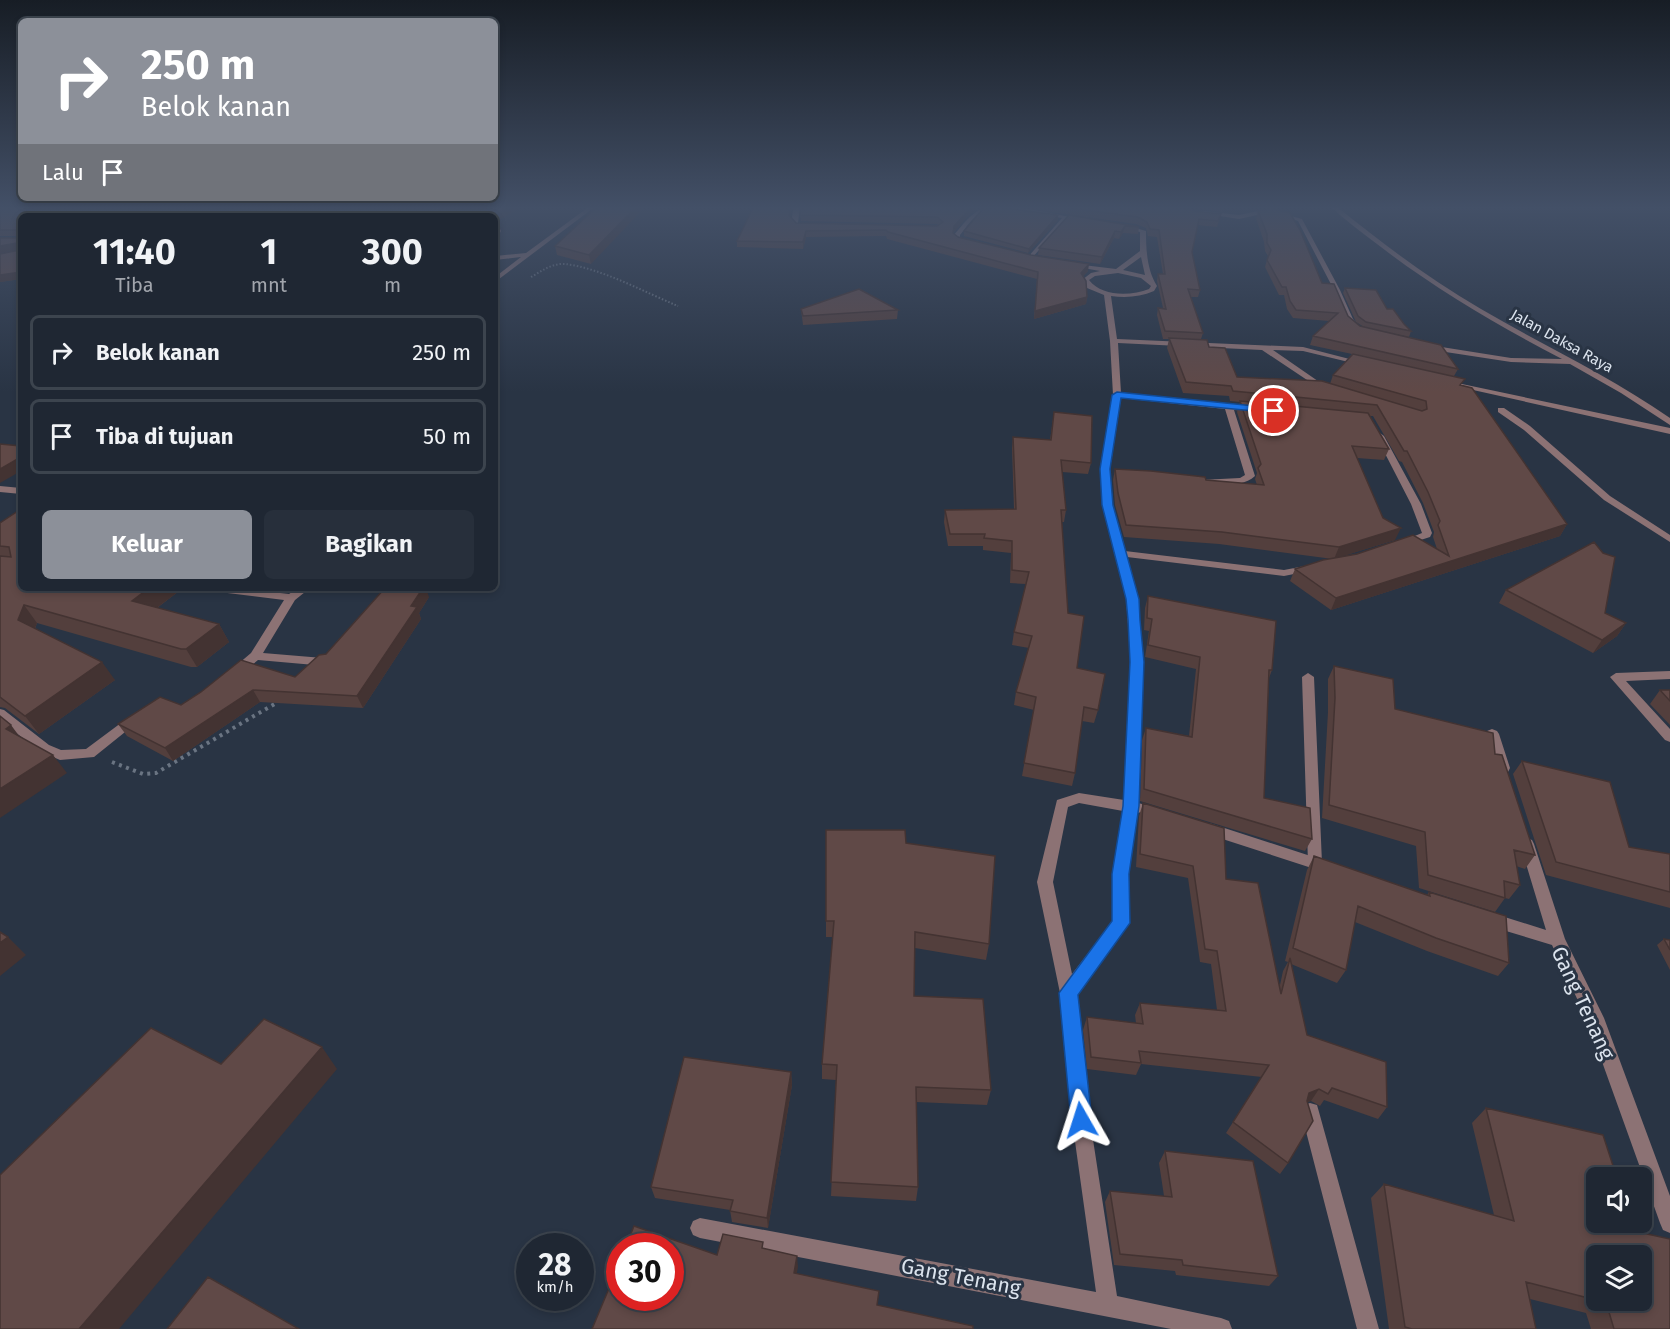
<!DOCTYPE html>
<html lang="id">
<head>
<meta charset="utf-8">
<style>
  :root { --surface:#1f2733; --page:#272f3b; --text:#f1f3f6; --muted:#a1a5ac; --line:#3c444e; --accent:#8c9099 }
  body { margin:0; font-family:"Fira Sans",sans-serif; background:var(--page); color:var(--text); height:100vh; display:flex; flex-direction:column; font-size:22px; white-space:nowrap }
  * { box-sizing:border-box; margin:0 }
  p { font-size:20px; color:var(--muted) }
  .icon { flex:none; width:33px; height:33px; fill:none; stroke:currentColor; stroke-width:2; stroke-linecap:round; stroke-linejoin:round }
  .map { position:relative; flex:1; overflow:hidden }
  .drawer { position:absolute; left:18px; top:213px; width:480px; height:378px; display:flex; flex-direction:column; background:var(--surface); border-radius:9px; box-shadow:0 3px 9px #0003,0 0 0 2px var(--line) }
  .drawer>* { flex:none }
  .guide { position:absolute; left:18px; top:18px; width:480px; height:183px; border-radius:9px; box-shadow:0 3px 9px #0003,0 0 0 2px var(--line); background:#8c9099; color:#fff; overflow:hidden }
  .buttons { position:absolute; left:1586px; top:1167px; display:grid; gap:12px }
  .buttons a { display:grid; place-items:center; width:66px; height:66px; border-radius:9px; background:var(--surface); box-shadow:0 3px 9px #0003,0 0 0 2px var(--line); font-size:30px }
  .speed { position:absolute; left:516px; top:1233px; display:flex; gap:12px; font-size:30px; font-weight:700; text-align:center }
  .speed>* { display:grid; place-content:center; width:78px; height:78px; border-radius:50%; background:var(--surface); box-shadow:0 3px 9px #0003,0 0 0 2px var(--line); line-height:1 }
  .speed small { font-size:15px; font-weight:400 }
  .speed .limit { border:9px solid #d22; background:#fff; color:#111 }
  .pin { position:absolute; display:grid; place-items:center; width:51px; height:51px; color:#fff; margin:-26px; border:3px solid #fff; border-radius:50%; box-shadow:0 2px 6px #0007 }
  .me { position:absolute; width:66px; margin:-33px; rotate:354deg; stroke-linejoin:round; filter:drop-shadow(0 0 4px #0008) }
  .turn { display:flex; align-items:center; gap:21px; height:126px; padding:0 24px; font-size:27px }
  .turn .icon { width:78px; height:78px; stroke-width:2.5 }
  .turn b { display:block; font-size:42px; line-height:51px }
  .then { display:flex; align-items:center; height:57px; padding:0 24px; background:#0003; gap:12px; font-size:22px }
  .eta { display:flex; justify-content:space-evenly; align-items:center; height:102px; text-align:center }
  .eta b { font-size:36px; font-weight:700; line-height:42px }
  .button { display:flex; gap:12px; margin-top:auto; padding:12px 24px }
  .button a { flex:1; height:69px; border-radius:9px; background:var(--accent); color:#fff; font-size:24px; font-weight:700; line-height:69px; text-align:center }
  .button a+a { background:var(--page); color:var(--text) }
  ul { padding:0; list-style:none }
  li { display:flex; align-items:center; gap:18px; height:75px; margin:0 12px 9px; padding:0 12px; border:3px solid var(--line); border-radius:9px }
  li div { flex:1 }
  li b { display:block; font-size:22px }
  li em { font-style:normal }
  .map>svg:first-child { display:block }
</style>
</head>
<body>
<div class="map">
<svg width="1670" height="1329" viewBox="0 0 1670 1329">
  <rect width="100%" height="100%" fill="#293444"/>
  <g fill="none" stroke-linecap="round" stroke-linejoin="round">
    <path stroke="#6a7482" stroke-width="2" stroke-dasharray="1.5 2" stroke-linecap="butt" d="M531,277C542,271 552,263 565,264C601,268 644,292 678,306"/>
    <path stroke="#6a7482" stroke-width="4" stroke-dasharray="3 4.5" stroke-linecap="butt" d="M112,762L143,774L156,773L278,702"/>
    <path fill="#8c7274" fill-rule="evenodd" d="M1308,673L1314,677L1322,863L1320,867L1315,869L1310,867L1308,863L1302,677Z
      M1310,1103L1317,1105L1319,1112L1379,1329H1357L1301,1112L1303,1105Z"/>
    <path fill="#8c7274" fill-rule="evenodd" d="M404,206L442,208L445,210L438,216H432L437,211L408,210Z
      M590,206H596L495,282V277L521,257L495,260V256L526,253Z
      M794,206H800L798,223L809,225V227L794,226L791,222Z
      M990,206L1030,209L1085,220L1082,222L1067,219L1030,260L1028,257L1062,218C1041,214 997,201 979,214C971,219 966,228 960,235V237L972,242V244L955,239L954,235C965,222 972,211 990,206Z
      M1330,206H1336C1382,243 1429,279 1481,309C1544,346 1610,376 1670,418V425L1621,393L1570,364L1511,362L1426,349V345H1429L1511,358L1562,359C1497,325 1435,289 1377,244C1361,232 1345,220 1330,206Z
      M1273,208L1275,211L1239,219L1201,213L1204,211L1239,215Z
      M1276,212L1302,219L1340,290L1353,319L1361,329L1360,331H1354L1346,319L1334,290L1298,221L1276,214Z
      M1122,224L1146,231C1146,250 1147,270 1157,286L1154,291C1140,297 1126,298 1111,296L1117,339L1303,347L1365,363L1361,365L1303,351L1273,350L1328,388L1329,390L1325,392L1262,350L1118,343L1121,393L1253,407L1257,409L1253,411L1234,410L1255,476C1242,488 1221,484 1204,485L1201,484V480L1240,478L1245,475L1225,409L1121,398L1110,469L1113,505L1125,551L1284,570L1310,565L1315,568L1314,570L1284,576L1127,557L1138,599L1143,662L1138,803L1142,804L1144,808L1142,812L1137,813L1129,874V923L1077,995L1090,1120L1117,1296L1221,1318L1229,1321L1232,1329H1171L700,1238L693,1235L690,1228L693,1221L700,1218L1096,1292L1072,1120L1060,993L1037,882L1057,800L1079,793L1124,800L1131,662L1126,599L1103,505L1100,469L1113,395L1110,341L1104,295L1087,288L1082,280L1091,273L1100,271L1072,266L1075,264L1116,269L1140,251V232L1120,227ZM1141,257L1145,275L1123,270ZM1118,273L1141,278L1151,286L1149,289C1131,296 1102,297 1089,280L1095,276ZM1079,803L1123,811L1113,874V921L1072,974L1053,882L1068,807Z
      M495,226L501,230V232L495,235Z
      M1443,380L1670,428V434L1446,384L1442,382Z
      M1498,408H1504L1530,426L1610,496L1670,535V542L1604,500L1524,430L1498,412Z
      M1380,433L1384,436L1421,504L1432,533L1430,537L1405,545L1400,542L1422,533L1411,504L1376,436Z
      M0,486L21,488V494L0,492Z
      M206,588H237L289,594L298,588H310L295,600L263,653L323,658L328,655L334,659L330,665L326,666L258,660L239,676H231L229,673L231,670L251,653L284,600L211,591Z
      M1670,671V679L1626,681L1670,729V742L1665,740L1610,677L1616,673Z
      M0,709L4,710L49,745L61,750L86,749L129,717H139L140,720L94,757L60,760L39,751L0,720Z
      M1492,729L1497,731L1499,734L1510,768L1508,772H1498L1496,768L1485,734L1487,731Z
      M1209,823L1332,863L1334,867L1332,871L1327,873L1204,833L1202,829L1204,825Z
      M1527,838L1532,840L1534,844L1565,939L1604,1018L1670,1196V1233L1663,1230L1660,1223L1587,1020L1552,945L1486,925L1484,920L1486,915L1492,913L1546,930L1520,844L1522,840Z"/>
  </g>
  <path fill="#533f3d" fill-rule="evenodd" d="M0,206L149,210L161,206H236L224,212L313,207L432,212H438L443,207L442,206H523L495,222V216H21V279L0,282V254L19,250V249L0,253V238H18L20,236H0Z
    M598,206L591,264L557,255L555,246Z
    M720,206H792L790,217L796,223L937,226L938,225L937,224L801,221L800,215L801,206H984L974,209L953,233L958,237L1088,271L1083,276L1087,297L1086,304L1034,319L1037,279L887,239L886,236L806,237L803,249L737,247V241L753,208Z
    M1009,206H1173L1202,212L1221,214L1217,227L1197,225L1192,252L1200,290L1198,297H1190L1203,333L1201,339L1237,377L1330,384L1333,375L1352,354L1310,345L1313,336L1329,321L1293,318L1287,309L1284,295H1279L1265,267L1268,256L1265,251L1264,242L1256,218L1258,211L1322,283L1348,316L1360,326L1458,369L1454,376L1567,524L1560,536L1331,610L1290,581L1295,569L1333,559L1219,544L1124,537L1115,505L1113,480L1115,469L1206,480L1257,485L1255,479L1257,473L1237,412L1240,402L1230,401L1229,396L1183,393L1167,348L1169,339H1163L1157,315L1158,308H1163L1157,281L1158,274H1163L1157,237L1148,236L1146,228L1136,224ZM1369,416H1373L1399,461L1402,462L1423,503L1434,532L1433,537L1437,549L1336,558L1395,540L1383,518L1357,458L1384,460L1389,449Z
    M1181,206H1223L1222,212Z
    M1058,215V220L1028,253L964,236V231Z
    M1069,215L1139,227L1138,234L1123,233L1119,239L1114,238L1100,264L1038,255L1039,248Z
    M1345,288L1387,309L1411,331L1409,337L1364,327L1356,322L1343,293Z
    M801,309L898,310L897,319L803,325Z
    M1054,412L1091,463L1088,474L1062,472L1066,510L1064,522H1062L1068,613L1077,668L1098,710L1094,723L1082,721L1075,773L1072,786L1022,776L1034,710L1014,705L1016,692L1029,648L1012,645L1014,632L1026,584L1010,583L1011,553L983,550V546H948L944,522L945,510L1014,509L1012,448L1013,437L1050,440Z
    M0,523L183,588L157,608L219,624L229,642L197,667H191L37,623L35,629L115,680L39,734L5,708L0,707Z
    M1506,590L1605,613L1626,623L1617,636L1593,653L1499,603Z
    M1148,596L1272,670L1269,678L1264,798L1312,839L1305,851L1140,801L1142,740L1146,728L1189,736L1196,669L1145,657L1149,631L1144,630L1145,608Z
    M429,597L419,613L421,619L363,708L260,702L173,761L127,736L118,724L181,705L295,677L326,654Z
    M1334,666L1395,709L1495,754L1535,855L1525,869L1516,866L1520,885L1509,899L1505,898L1495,912L1419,888L1416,846L1322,818L1328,712V679Z
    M1660,690H1670V725L1650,704Z
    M1522,761L1629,847L1670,854V908L1546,875L1513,774Z
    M1143,803L1226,879L1280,985L1283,971L1288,962L1285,961L1307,870L1314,856L1427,895L1429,892L1509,963L1498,976L1427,951L1355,922L1346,970L1337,983L1291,964L1307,1035L1387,1107L1378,1119L1324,1100L1320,1106L1311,1101L1307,1102L1288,1163L1280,1174L1226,1133L1262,1077L1141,1064L1136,1075L1087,1069L1083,1030L1087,1017L1136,1023L1135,1015L1140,1003L1217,1010L1211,964L1200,962L1188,878L1136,867L1139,816Z
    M826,830L906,843L989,944L986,960L915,948L914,996L991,1090L987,1105L916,1102L918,1187L916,1201L831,1196L836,1080L822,1079V1064L833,937H826Z
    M1664,939L1670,940V970L1657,945Z
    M791,1072L792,1085L768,1228L732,1222L730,1210L655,1198L651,1187Z
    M1486,1108L1596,1178L1670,1329H1591L1586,1313L1530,1299L1536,1329H1389L1371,1198L1384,1184L1494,1215L1472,1123ZM1596,1256L1641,1300H1596Z
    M1165,1151L1278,1276L1269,1286L1176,1275L1175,1271L1114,1265L1105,1202L1110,1191L1164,1196L1159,1163Z"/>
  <path fill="#433332" d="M142,206H159L135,216L131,210Z
    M221,206H236L215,216L211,211Z
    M511,206H523L495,222V216H493Z
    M637,206H646L591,264L589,255Z
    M972,206H984L974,209L953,233L954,226Z
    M1058,215V220L1028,253L1029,249Z
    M1125,226L1123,233L1119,239L1121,232Z
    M806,231V237L803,249V242Z
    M1115,231L1114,238L1100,264L1102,257Z
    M17,243L21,249L0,253V246Z
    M1089,264L1088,271L1080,280L1081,273Z
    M21,272V279L0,282V275Z
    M1087,297L1086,304L1034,319L1035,311Z
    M21,457V471L0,483V469Z
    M1567,524L1560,536L1331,610L1336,598Z
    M1401,528L1395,540L1334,559L1339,547Z
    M149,588H183L142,619L132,601Z
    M423,588H426L429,597L419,613L421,619L363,708L357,696L411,606Z
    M24,605L37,623L31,638L18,620Z
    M1626,623L1617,636L1593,653L1602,640Z
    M219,624L229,642L197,667L186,649Z
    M102,662L115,680L39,734L25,716Z
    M253,690L260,702L173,761L165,748Z
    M11,725L25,744L6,729Z
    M53,755L67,773L0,818V789Z
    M8,937L26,955L0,976V943Z
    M322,1047L337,1069L119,1329H79Z
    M791,1072L792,1085L768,1228L767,1218Z
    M1319,1089L1311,1101L1301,1104L1309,1093Z
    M797,1256L798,1267L795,1283L794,1273Z"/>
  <path fill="#604947" stroke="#433332" stroke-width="1.5" d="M0,206H142L131,210L143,212L161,206H221L211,211L223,212L238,206H305L313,207L318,206H406L430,207L428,210L430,212H438L444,206H511L493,216H21V272L0,275V254L19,250L20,245L17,243L0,246V238H18L20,236L18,230H0Z
    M598,206H637L589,255L555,246Z
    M754,206H791L789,215L796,223L937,226L943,222L937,217L800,215L801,206H972L954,226L953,233L958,237L1031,255L1089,264L1081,273L1086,281L1087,297L1035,311L1038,272L888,232L886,230L806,231L803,242L737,241Z
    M1054,206H1173L1202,212L1221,214L1218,221L1199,219L1192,252L1200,290L1188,289L1203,333L1165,331L1158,308L1166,309L1158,274H1165L1159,230L1150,229L1147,222L1138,217Z
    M996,207L1058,215L1029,249L964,231L982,210Z
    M1271,208L1290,213L1300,230L1322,283L1334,284L1348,316L1360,326L1441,345L1458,369L1313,336L1338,313L1296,310L1290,301L1286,287H1282L1267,260L1271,250L1267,243V234L1258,211Z
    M1069,215L1139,227L1125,226L1121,232L1115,231L1102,257L1039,248Z
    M1345,288L1376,290L1387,309H1393L1404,324L1411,331L1366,322L1358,316Z
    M859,289L898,310L803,316L801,309Z
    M1169,338L1207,340L1209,347L1225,348L1237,377L1322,381L1422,411L1427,409L1426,401L1333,375L1353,354L1465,379L1460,385L1472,388L1567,524L1336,598L1295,569L1323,560L1357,554L1413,535L1449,556L1438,525L1440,521L1428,492L1407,451H1404L1377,405L1233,391L1231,386L1186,382Z
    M1240,401L1368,413L1389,449L1352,446L1383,518L1401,528L1339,547L1222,532L1126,525L1118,493L1115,469L1151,471L1205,477L1206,480L1264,485L1258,468L1261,464Z
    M1054,412L1092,416L1091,463L1061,460L1066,510H1061L1068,613L1084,616L1077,668L1105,674L1098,710L1084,707L1075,773L1024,763L1036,697L1016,692L1032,636L1014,632L1029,572L1012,570V541L984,538L985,534H950L945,510L1016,509L1013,437L1051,440Z
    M0,444L21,446V457L0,469Z
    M21,509V588H149L132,601L219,624L186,649H181L24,605L18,620L102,662L25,716L0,697V556L11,557L9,547L0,546V523Z
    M1594,542L1603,553L1615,557L1605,613L1626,623L1602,640L1506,590Z
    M385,588H423L411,606L417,607L357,696L253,690L165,748L118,724L160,697L181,705L201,692L241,660L295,677L319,655L326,654Z
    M1148,596L1276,621L1272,670H1269L1264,798L1310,808L1312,839L1144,789L1146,728L1192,737L1200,657L1148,645L1152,619L1147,618Z
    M1334,666L1393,679L1395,709L1493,733L1495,754L1502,755L1535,855L1514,850L1520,885L1504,881L1505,898L1428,875L1425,832L1329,805L1335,698Z
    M1660,690H1670V701Z
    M0,716L11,725L6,729L53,755L0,789Z
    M1522,761L1610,782L1629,847L1670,854V892L1556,862Z
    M1143,803L1224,828L1226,879L1258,883L1281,994L1290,958L1307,1035L1386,1062L1387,1107L1332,1088L1328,1094L1319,1089L1309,1093L1307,1101L1313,1121L1288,1163L1233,1122L1269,1065L1139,1051L1141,1063L1091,1057L1087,1017L1143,1024L1140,1003L1226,1011L1217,951L1205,949L1193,866L1140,854Z
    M826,830H905L906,843L995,856L989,944L915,932L914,996L983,999L991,1090L916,1087L918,1187L831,1182L837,1065L822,1064L834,921H826Z
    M1314,856L1430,896L1429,892L1506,916L1509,963L1436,938L1358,906L1346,970L1293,948Z
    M0,932L8,937L0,943Z
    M1664,939L1670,940V950Z
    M264,1019L322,1047L79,1329H0V1175L151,1028L221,1064Z
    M684,1057L791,1072L767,1218L730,1211L733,1200L651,1187Z
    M1486,1108L1603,1135L1617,1178H1596V1222H1632L1634,1231L1670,1239V1329H1614L1606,1302L1600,1300H1641V1256H1596V1300L1526,1282L1536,1329H1412L1405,1327L1384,1184L1514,1221Z
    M1165,1151L1253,1161L1278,1276L1183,1265L1182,1260L1120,1254L1110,1191L1172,1197Z
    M634,1226L717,1255L723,1234L763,1242L762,1248L797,1256L794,1273L879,1291L877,1305L973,1326V1329H592L620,1262V1298H670V1246H626Z
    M208,1277L299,1329H167Z"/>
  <linearGradient id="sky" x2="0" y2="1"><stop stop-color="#171d25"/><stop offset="0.53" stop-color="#435067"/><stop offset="1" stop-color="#435067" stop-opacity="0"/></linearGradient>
  <rect width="1670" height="392" fill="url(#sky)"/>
  <path fill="#1a73e8" stroke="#114b97" stroke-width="1.5" d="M1117,392L1274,408L1279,411L1274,413L1121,398L1110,469L1113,505L1139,599L1140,620L1144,662L1139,806L1129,874L1130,923L1078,995L1092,1120L1089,1127L1081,1130L1074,1127L1071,1120L1059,993L1112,921V874L1123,806L1130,662L1128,620L1126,599L1102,505L1100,469L1112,395Z"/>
  <g text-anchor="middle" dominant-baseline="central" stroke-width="6" stroke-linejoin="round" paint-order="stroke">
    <g font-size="15" fill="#dbe3ed" stroke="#293444">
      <text transform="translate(1562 341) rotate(29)">Jalan Daksa Raya</text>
    </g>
    <g font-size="21" fill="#dbe3ed" stroke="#293444">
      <text transform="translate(1583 1003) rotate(65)">Gang Tenang</text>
      <text transform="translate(961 1277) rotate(11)">Gang Tenang</text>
    </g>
  </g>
</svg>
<div class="buttons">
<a><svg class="icon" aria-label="sound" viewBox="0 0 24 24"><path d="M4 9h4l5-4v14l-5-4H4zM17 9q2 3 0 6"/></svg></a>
<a><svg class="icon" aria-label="layers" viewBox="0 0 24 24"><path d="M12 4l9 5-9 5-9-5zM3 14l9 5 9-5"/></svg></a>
</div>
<div class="speed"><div>28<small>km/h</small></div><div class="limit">30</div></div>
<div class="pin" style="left:1274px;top:411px;background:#d93025"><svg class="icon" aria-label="arrive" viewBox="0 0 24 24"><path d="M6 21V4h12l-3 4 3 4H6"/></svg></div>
<svg class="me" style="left:1081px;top:1120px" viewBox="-20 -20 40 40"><path d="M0-17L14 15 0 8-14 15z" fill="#1a73e8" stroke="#fff" stroke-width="4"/></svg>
<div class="guide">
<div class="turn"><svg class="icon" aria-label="right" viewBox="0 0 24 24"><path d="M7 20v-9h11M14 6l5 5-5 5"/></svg><div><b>250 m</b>Belok kanan</div></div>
<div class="then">Lalu<svg class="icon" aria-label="arrive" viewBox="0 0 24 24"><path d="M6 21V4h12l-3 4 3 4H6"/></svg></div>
</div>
<section class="drawer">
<div class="eta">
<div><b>11:40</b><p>Tiba</p></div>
<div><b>1</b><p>mnt</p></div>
<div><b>300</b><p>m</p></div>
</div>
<ul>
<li><svg class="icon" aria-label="right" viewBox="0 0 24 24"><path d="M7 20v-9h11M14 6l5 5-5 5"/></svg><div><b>Belok kanan</b></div><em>250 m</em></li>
<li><svg class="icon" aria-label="arrive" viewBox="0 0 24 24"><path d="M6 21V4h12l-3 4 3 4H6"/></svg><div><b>Tiba di tujuan</b></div><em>50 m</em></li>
</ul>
<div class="button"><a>Keluar</a><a>Bagikan</a></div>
</section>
</div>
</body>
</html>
